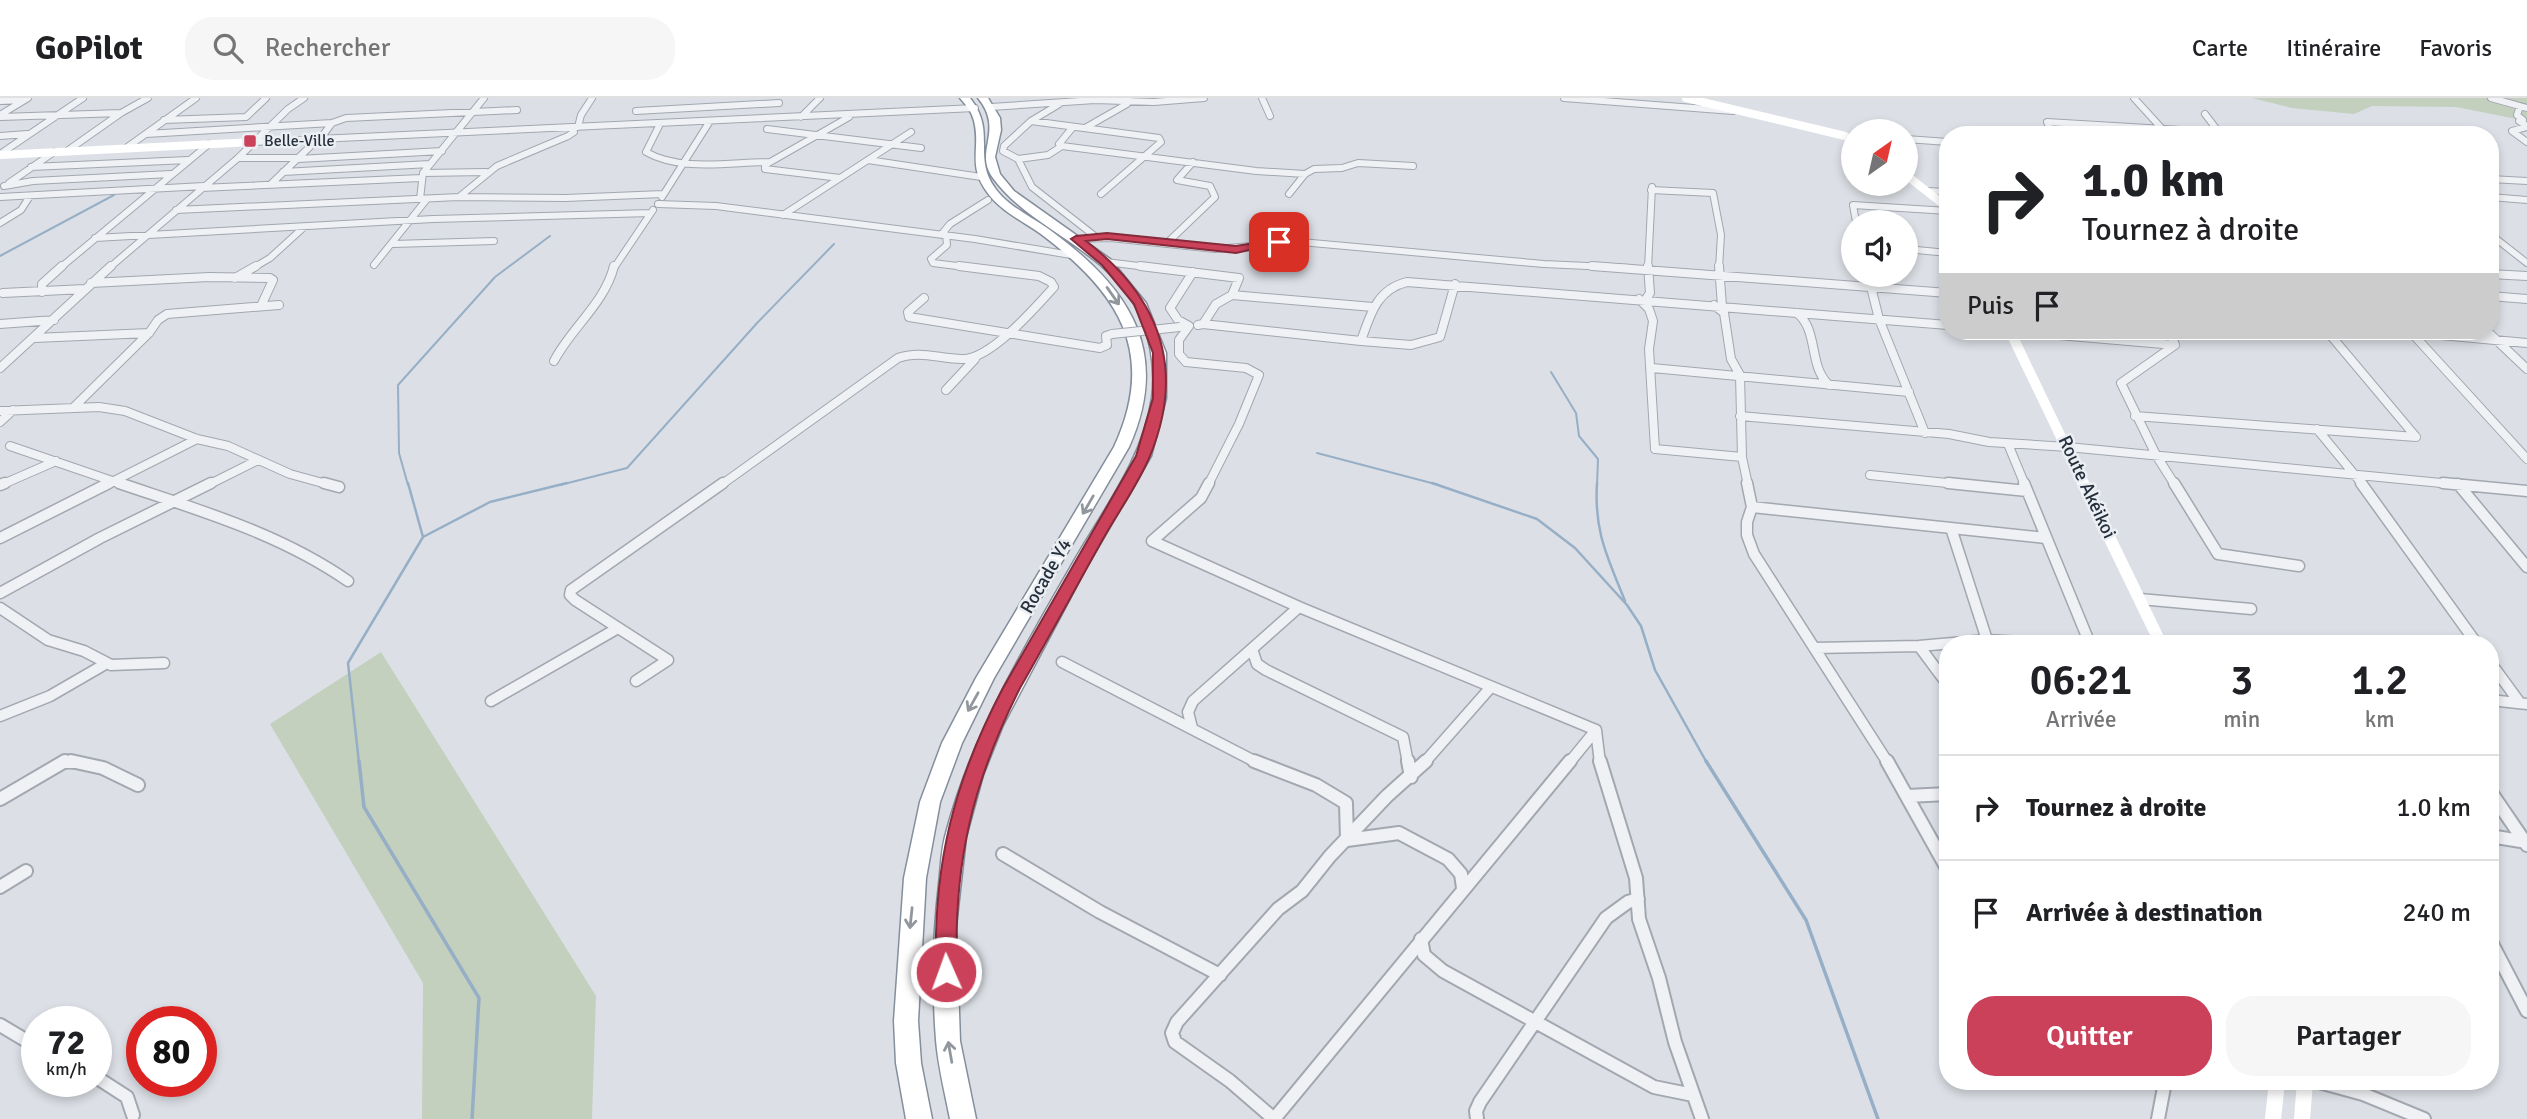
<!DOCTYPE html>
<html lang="fr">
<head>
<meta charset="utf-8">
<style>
  :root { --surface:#fff; --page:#f6f6f6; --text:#202124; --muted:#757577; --line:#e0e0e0; --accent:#cb4159 }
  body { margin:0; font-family:Signika,sans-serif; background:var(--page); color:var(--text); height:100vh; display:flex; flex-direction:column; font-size:26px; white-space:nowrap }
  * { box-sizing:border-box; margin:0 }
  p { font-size:23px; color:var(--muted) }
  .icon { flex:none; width:38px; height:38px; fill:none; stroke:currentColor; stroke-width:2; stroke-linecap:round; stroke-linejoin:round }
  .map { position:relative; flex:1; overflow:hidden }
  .drawer { position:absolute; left:1939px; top:537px; width:560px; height:455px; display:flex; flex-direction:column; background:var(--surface); border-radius:28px; box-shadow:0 4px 10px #0003 }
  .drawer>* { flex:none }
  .guide { position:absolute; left:1939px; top:28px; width:560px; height:214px; border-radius:28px; box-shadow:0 4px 10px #0003; background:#fff; color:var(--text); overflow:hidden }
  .needle { width:46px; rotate:34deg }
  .tools { position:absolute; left:1841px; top:21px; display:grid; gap:14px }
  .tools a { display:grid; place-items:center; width:77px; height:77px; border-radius:50%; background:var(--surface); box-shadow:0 4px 10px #0003; font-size:35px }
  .speed { position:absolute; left:21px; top:908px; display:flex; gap:14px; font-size:35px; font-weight:700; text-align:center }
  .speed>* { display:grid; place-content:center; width:91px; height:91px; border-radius:50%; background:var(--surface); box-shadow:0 4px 10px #0003; line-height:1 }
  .speed small { font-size:18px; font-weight:400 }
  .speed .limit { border:10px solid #d22; background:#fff; color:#111 }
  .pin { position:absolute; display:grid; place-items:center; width:60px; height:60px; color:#fff; margin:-30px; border-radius:14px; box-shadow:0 4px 10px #0006 }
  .me { position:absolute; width:77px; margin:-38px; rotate:358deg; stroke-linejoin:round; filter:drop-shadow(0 0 5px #0008) }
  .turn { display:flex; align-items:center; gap:24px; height:147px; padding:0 28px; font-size:32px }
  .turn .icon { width:91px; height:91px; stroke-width:2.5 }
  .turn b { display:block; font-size:49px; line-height:60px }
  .then { display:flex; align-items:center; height:66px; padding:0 28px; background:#0003; gap:14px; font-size:26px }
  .eta { display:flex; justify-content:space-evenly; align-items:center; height:119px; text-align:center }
  .eta b { font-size:42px; font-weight:600; line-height:49px }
  .action { display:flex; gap:14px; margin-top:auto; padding:14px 28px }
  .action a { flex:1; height:80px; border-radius:28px; background:var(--accent); color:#fff; font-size:28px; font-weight:600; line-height:80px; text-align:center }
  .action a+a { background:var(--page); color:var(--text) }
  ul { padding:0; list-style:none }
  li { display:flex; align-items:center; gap:21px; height:105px; padding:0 28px; border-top:2px solid var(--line) }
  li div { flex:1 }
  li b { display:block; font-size:26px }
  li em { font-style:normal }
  header { display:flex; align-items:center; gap:42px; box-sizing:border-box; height:98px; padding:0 35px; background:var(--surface); border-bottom:2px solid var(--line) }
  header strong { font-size:33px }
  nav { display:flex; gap:38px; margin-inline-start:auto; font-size:24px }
  .search { width:490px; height:63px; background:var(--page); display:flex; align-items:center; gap:18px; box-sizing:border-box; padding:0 24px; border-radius:28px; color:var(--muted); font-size:26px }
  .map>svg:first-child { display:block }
</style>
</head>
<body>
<header>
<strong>GoPilot</strong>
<div class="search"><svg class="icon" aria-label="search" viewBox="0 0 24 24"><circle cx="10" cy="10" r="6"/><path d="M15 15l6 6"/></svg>Rechercher</div>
<nav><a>Carte</a><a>Itinéraire</a><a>Favoris</a></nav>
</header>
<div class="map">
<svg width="2527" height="1021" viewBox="0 0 2527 1021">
  <rect width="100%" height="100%" fill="#dce0e6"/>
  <path fill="#c2d0bd" d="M2252,0H2527V23L2456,9L2372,8L2354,16L2292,10Z
    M381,554L596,898L592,1021H422L423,885L270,626Z"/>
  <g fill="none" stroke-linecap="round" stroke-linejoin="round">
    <path stroke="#97afc6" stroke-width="2" d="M0,158L114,97
      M1551,274L1576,315L1579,338L1598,361L1597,387
      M1317,355L1439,387
      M408,387L399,355L398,287L495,179L550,138
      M560,387L627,370L758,224L834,146"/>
    <path stroke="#97afc6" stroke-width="2.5" d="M1432,385L1537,421L1575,450L1627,507L1641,528L1655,572L1707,665
      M1597,385C1594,434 1607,458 1625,503
      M423,439L490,404L567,385
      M359,665L348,565L423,439L408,385"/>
    <path stroke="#97afc6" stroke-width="3.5" d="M359,663L364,709L479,900L472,1021
      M1706,663L1806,822L1878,1021"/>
    <defs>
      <path id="street-far3" d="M1262,0L1270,18
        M1564,0L1733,13
        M2134,0L2165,34
        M2491,0L2527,10
        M0,3L24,2
        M2520,8L2517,17L2523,22L2519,23L2527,28
        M991,9L1095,2L1154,4L1204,0
        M636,13L779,5
        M2205,16L2221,37
        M0,17L28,0
        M0,19L121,15
        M801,19L820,0
        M164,22L246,19L266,0
        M1031,23L1159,40L1161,44L1101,96
        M660,26L646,54C681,74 731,64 770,64
        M578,29L581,17L592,0
        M1073,29L1059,46L1062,48L1048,57L1018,61L1032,89L1096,139
        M2527,29L2512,33L2527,44
        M1085,30L1127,6L1128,0
        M767,31L921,50
        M146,36L332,25
        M2052,37L2047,24L2181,32
        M0,38L27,36
        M320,41L332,25L346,20L517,12
        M1906,41L1948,44
        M253,44L975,10
        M1062,48L1256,73L1305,76
        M126,50L196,0
        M67,53L121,15L148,0
        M0,56L83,0
        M238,60H299
        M298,61L442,53
        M1018,61L1003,53L1004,48L1031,23L1061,5
        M868,62L981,79
        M31,69L188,62
        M283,74L430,66
        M423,75L486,74
        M840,80L765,71V67L849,19
        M2490,81L2527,83
        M9,85L54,54
        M271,86L318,41
        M4,88L33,83L171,76
        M201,90L421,80
        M1651,92L1713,95L1721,137L1719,170
        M1927,93L1948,94
        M1289,96L1305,76L1314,71L1342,70L1358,65L1413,68
        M0,99L204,88
        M459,99L497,68L568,38L574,34L573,29
        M662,99L710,23
        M2490,99L2527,102
        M420,101L423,75L484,0
        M658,106L716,108L975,141L1077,158
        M176,112L459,99L565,100L663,96
        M783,117L911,34
        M1856,124L1853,107L1948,113
        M0,125L21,112L30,98
        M2490,136L2527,165
        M941,137L950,126L988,102
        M946,137L947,147L931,161L933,165L973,170
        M95,140L433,121L651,115
        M1076,141L1111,140L1215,151L1301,144L1544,166L1631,170
        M1167,145L1215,99L1210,88L1177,82L1193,64
        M393,146L494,143
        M1906,151L1948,155
        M1106,164L1155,170
        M374,167L427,101
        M60,170L209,46
        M109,170L238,60L288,11L304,0
        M253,170L270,160L303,130
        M614,170L653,112
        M1648,170L1652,89"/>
      <path id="street-far2" d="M1140,168L1239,180L1232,197L1216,206L1203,226L1198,227
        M1592,168L1948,195
        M1719,168L1722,208
        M1193,174L1170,210L1178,222L1189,228L1179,242V256L1186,264L1246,270L1259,277L1239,326L1208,387
        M2490,176L2527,178
        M1868,177L1879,221L1925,335
        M235,180L256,168
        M91,185L209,179L270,180L273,182L261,208
        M42,194V186L62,168
        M3,195L85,191
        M1232,197L1373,209
        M2490,198L2527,201
        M924,200L908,214L909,219L1100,250L1107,247L1106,238L1112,236
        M1639,201L1649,211L1653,223L1649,251L1655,351L1742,359
        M1646,201L1650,195L1648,168
        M1714,207L1724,215L1731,261L1740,277L1742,359L1748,387
        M1797,215C1819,232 1808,268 1829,287
        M0,226L54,222
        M1203,226L1361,243C1370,217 1377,191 1407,184L1948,227
        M2012,233L2175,247
        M2170,233L2175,247
        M2327,233L2416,339
        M2398,233L2527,245
        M2487,233L2527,271
        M2411,234L2527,361
        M35,240L149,235
        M1361,243L1411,247L1440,239L1455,186
        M554,263C571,230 605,205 614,168
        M0,270L111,168
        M1652,270L1909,294
        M946,292L975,261
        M74,309L149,235L158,222L167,216L279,207
        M0,313L99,309L125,313L197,341L228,348L290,376L330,387
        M1740,318L1949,336L1989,344L2068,349L2462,387
        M2135,318L2416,339
        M0,324L13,312
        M2317,331L2363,387
        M2008,346L2025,387
        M10,348L124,387
        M1870,377L1966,387
        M1,387L56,363
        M106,387L197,341
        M208,387L258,362
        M721,387L898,260C920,252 940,261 962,261C990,262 1036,209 1054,189L1051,184L1039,178L959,168
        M2175,387L2156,357L2121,285L2175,247"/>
      <path id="street-far1" d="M119,385C198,412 279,435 348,483
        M324,385L339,389
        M1209,385L1201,400L1152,443L1299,509L1596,632L1600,665
        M1747,385L1752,409L1747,424V437L1754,456L1888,665
        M1948,385L2027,393
        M2024,385L2090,546
        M2174,385L2218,456L2299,468
        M2361,385L2477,546
        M2443,385L2527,393
        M2458,386L2527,469
        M0,387L5,385
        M1752,409L2046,440
        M1951,430L1987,542
        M0,440L109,385
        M0,495L100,440L211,385
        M2140,501L2251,511
        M0,510L48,542L84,553L111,567L164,565
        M1919,548L1948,587
        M1814,550L1919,548L1987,542L2057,546
        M1252,551L1257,566L1266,572L1403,639L1408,665
        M1062,564L1258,665
        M2490,564L2520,605
        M636,583L668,562L575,502L570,497L571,492L723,385
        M2490,602L2527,606
        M491,603L618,530
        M0,618L50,598L107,565
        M1192,630L1188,614L1193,603L1299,509
        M62,665H83
        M1424,665L1491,589
        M1569,665L1596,632"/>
      <path id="street" d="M71,663L103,670L138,687
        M1254,663L1316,687L1346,705L1347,742L1399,735L1448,761L1461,776L1463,790
        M1408,663L1411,679
        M1600,663L1636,780L1639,821L1659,880L1675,944L1702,1021
        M1887,663L1948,772
        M2490,693L2527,747
        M1907,698L1948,696
        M0,701L65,663
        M2490,738L2527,744
        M1003,756L1100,814L1220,877
        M0,789L26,773
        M1421,841L1424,857L1443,873L1654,989L1693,997
        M2490,842L2527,913
        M0,927L37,949
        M96,979L127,999L133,1017
        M2319,984L2363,996L2424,1021
        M1274,1021L1230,983L1175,944L1172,935L1177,924L1278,811L1302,793L1330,758L1387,698L1426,663
        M1274,1021L1570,663
        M1477,1021L1476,1013L1480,1004L1606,820L1628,804L1638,801
        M2158,1021L2165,984"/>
      <path id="highway" d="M960,0H970C997,34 972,58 995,90C1008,109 1036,121 1054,135C1131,192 1171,255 1129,349L994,580L962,645L940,704L926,780L918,923L921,965L932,1021H906L896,965L894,923L904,780L920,704L942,645L976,580L1114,349C1158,254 1118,194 1041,136C1024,124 999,112 987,94C967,67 981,50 974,23C972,14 966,7 960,0Z
        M978,0H988L1000,20L1001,32L995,59L1000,76L1014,93L1110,161L1146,205L1166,255V300L1151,358L1086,470L1003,627L983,677L966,739L956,828L960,943L976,1021H950C945,995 938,968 936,942C932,891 933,837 939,786C941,770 941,751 946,735C971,640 1021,555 1070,470C1100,416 1143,363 1152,300C1156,269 1150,233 1134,206C1101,149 1030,131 993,80C973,53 1005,33 978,0Z"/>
    </defs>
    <use href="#street-far3" stroke="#a2a7b0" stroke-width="8"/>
    <use href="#street-far2" stroke="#a2a7b0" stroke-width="10"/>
    <use href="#street-far1" stroke="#a2a7b0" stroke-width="13"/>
    <use href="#street" stroke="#a2a7b0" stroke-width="16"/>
    <use href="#highway" stroke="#848e9c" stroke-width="3"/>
    <use href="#street-far3" stroke="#eff1f4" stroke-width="6"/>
    <use href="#street-far2" stroke="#eff1f4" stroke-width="8"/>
    <use href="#street-far1" stroke="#eff1f4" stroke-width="10"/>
    <use href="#street" stroke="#eff1f4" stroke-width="12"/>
    <path stroke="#fff" stroke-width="8" d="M1686,0L1845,38L1853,43
      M0,57L253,44
      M1906,77L1948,110"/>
    <path stroke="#fff" stroke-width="10" d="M2010,233L2084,387"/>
    <path stroke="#fff" stroke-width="12" d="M2083,385L2161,546"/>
    <path stroke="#fff" stroke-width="16" d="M2273,1021L2277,984
      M2302,1021L2305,984"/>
    <use href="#highway" fill="#fff" fill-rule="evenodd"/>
    <defs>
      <path id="street-bridge" d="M1112,236L1180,229"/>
    </defs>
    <use href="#street-bridge" stroke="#a2a7b0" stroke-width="10" stroke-linecap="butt"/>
    <use href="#street-bridge" stroke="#eff1f4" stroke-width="8"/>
  </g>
  <defs><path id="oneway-shaft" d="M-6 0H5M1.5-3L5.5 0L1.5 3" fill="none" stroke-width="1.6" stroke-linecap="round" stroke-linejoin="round" transform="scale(1.75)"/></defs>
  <g stroke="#92979e">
    <use href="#oneway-shaft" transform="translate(1113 198) rotate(55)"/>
    <use href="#oneway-shaft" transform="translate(1088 407) rotate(120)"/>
    <use href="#oneway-shaft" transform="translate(973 604) rotate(119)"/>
    <use href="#oneway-shaft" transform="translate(911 820) rotate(96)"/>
    <use href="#oneway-shaft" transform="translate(950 954) rotate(-100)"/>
  </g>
  <path fill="#cb4159" stroke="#842a3a" stroke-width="2" d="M1107,135L1236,148L1279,141L1285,144L1236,155L1107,141L1086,143C1159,199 1186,270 1150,358C1138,387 1118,414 1103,441C1075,491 1048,541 1020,590C972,685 953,767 957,874L954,880L946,882L939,880L936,874C933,767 953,685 1003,590L1136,358L1153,300V255L1134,206L1102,167L1071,141L1076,138Z"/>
  <rect fill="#cb4159" stroke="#ebeff4" stroke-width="2.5" x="243" y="36" width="14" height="14" rx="3.5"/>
  <g text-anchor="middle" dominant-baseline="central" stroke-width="5" stroke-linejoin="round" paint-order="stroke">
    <g font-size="16" fill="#262f3c" stroke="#ebeff4" text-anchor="start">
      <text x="264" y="43">Belle-Ville</text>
    </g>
    <g font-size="19" fill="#262f3c" stroke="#ebeff4">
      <text transform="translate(2087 389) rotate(65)">Route Akéikoi</text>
      <text transform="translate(1046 478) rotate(-60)">Rocade Y4</text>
    </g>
  </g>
</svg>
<div class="tools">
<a><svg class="needle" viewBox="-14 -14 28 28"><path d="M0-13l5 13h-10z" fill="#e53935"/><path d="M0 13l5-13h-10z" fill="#757577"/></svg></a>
<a><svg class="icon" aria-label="sound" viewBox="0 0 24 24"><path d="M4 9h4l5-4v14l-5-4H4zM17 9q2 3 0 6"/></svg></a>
</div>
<div class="speed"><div>72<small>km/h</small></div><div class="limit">80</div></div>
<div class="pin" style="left:1279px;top:144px;background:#d93025"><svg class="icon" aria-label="arrive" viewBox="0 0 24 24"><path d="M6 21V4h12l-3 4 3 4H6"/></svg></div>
<svg class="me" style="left:946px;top:874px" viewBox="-20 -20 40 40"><circle r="17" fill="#cb4159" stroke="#fff" stroke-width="3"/><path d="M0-11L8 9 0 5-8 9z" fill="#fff"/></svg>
<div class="guide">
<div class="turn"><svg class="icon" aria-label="right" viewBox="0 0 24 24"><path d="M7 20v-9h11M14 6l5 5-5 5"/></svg><div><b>1.0 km</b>Tournez à droite</div></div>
<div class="then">Puis<svg class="icon" aria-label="arrive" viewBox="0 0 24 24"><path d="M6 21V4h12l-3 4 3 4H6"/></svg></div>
</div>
<section class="drawer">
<div class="eta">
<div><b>06:21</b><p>Arrivée</p></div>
<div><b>3</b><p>min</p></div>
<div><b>1.2</b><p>km</p></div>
</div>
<ul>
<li><svg class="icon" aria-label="right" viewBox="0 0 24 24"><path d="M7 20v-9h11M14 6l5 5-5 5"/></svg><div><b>Tournez à droite</b></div><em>1.0 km</em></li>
<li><svg class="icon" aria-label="arrive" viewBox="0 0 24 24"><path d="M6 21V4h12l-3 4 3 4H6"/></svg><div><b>Arrivée à destination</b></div><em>240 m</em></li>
</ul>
<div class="action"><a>Quitter</a><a>Partager</a></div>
</section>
</div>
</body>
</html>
